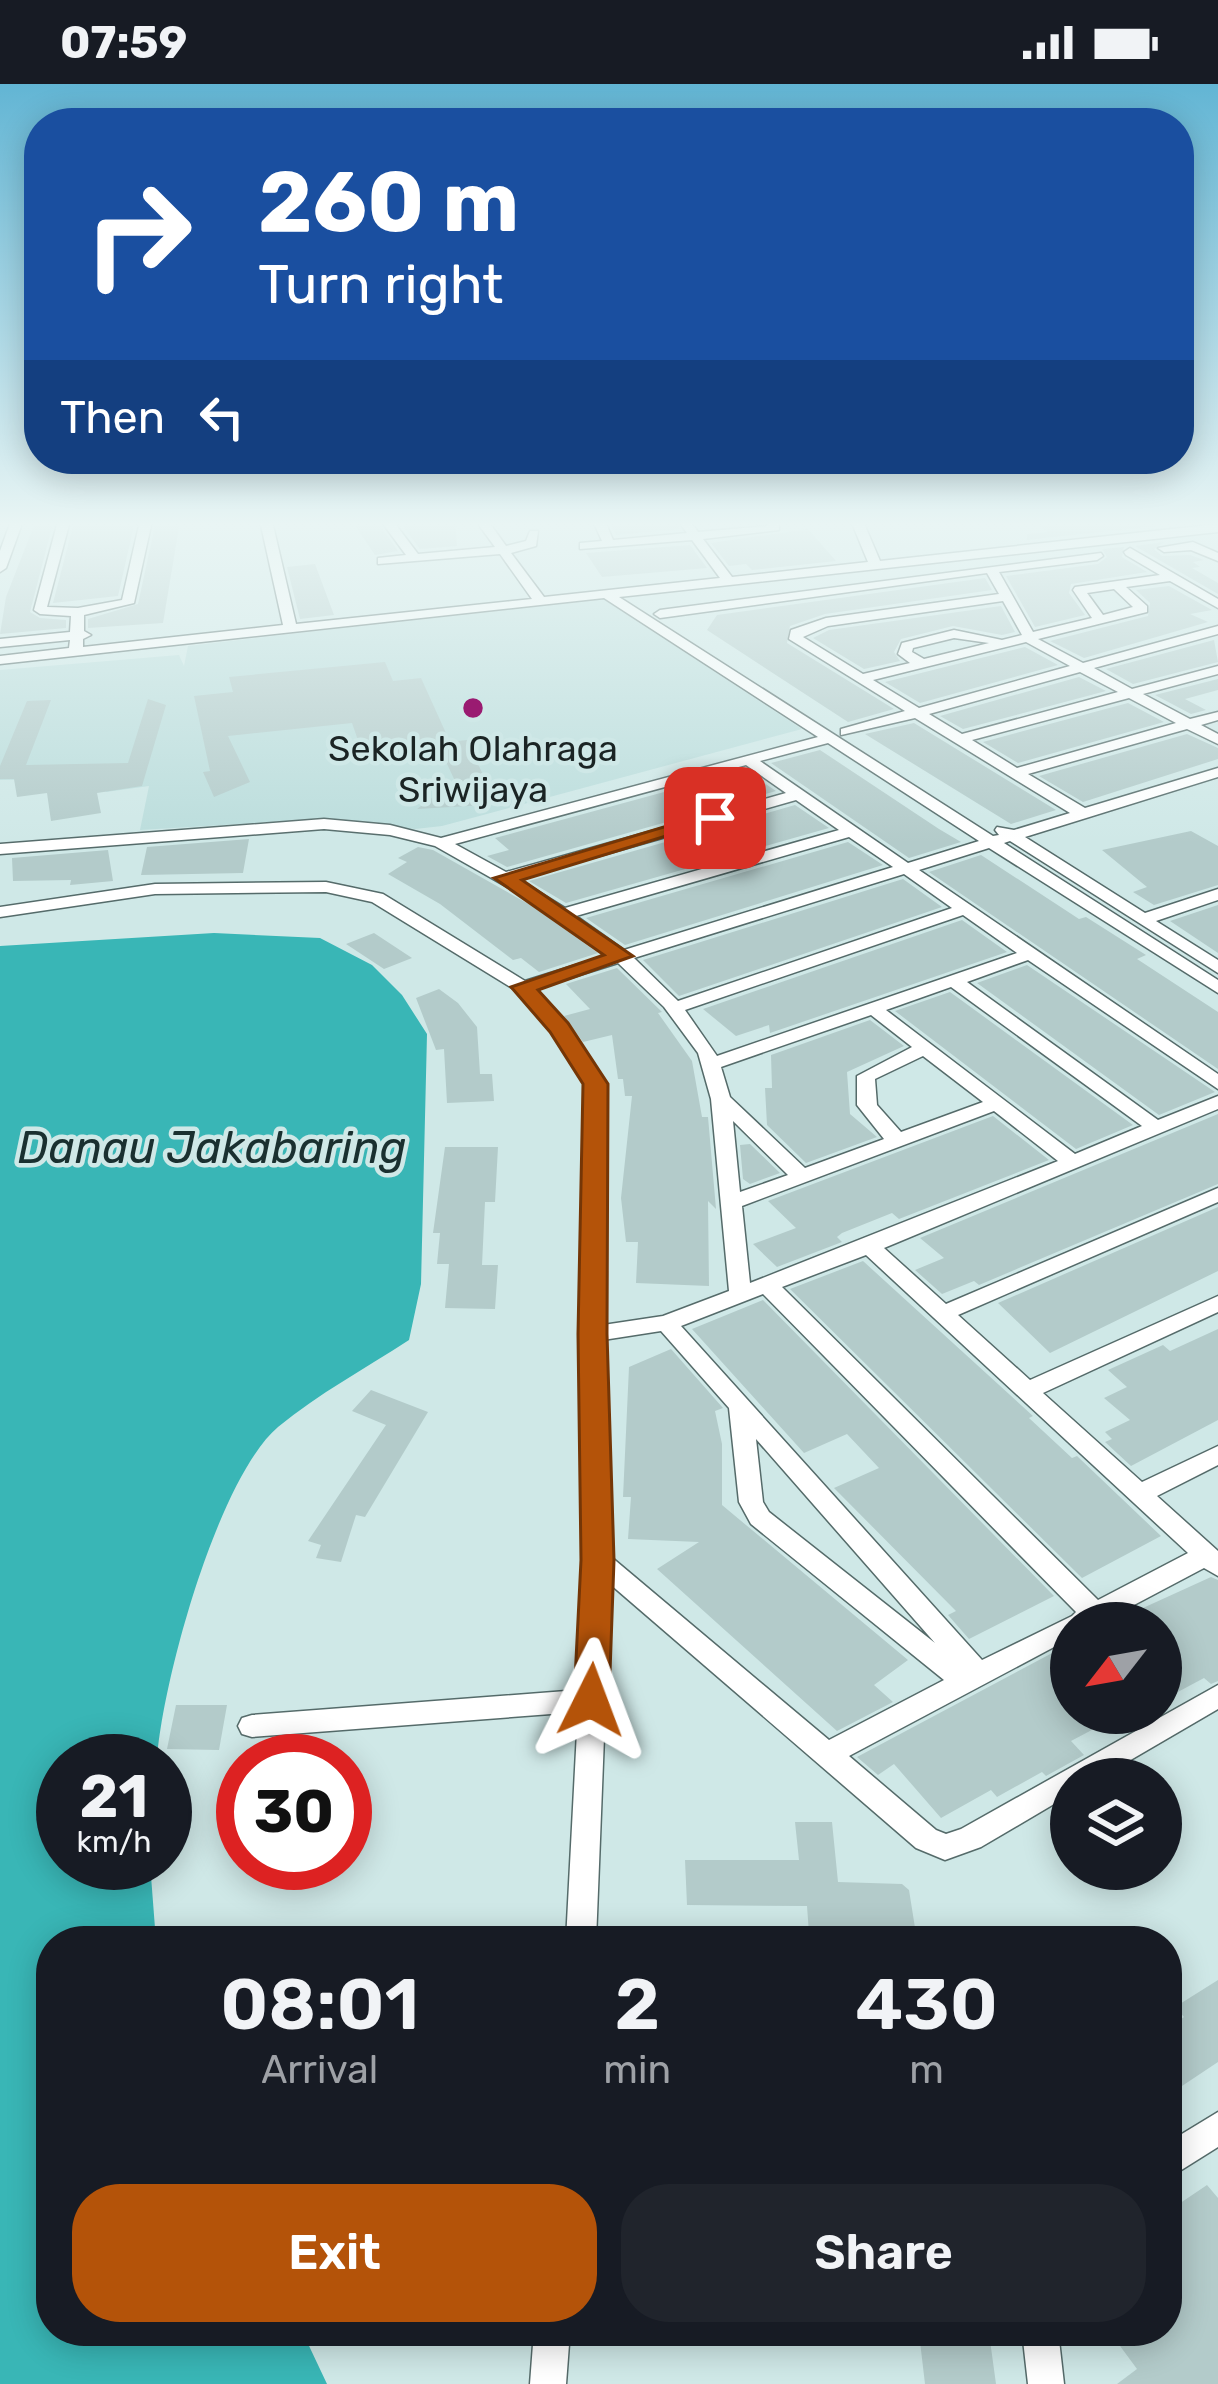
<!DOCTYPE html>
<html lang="en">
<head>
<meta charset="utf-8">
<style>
  :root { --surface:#171b24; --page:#20242c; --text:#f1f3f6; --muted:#9ea1a6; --accent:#b45309 }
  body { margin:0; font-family:Rubik,sans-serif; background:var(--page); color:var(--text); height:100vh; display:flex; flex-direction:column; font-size:45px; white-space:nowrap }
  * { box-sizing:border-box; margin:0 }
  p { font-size:39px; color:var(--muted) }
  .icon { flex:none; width:66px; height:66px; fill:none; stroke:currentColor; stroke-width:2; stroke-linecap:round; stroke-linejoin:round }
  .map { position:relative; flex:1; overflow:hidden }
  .side { position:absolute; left:36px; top:1842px; width:1146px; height:420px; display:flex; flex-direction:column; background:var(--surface); border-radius:48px; box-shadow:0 6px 30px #0003 }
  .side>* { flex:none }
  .hud { position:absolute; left:24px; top:24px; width:1170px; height:366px; border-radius:48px; box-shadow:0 6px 30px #0003; background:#1a4fa0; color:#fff; overflow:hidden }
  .needle { width:78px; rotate:239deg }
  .tools { position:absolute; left:1050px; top:1518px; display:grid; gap:24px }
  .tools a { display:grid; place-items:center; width:132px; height:132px; border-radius:50%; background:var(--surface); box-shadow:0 6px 30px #0003; font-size:60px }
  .speed { position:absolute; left:36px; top:1650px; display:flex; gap:24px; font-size:60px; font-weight:700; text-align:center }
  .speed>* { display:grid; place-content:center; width:156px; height:156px; border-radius:50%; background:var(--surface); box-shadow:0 6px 30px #0003; line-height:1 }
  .speed small { font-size:30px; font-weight:400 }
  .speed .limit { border:18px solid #d22; background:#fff; color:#111 }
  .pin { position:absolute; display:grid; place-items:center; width:102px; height:102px; color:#fff; margin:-51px; border-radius:24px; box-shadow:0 6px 18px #0006 }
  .me { position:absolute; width:132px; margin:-66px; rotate:3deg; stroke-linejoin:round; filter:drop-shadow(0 0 9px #0008) }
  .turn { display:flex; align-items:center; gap:42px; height:252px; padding:0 36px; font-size:54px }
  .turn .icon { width:156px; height:156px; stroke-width:2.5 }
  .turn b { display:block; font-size:84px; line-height:102px }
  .then { display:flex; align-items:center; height:114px; padding:0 36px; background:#0003; gap:24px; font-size:45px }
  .eta { display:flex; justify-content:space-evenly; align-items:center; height:204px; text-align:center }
  .eta b { font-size:72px; font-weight:600; line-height:84px }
  .action { display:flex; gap:24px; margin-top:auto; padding:24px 36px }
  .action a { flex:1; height:138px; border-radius:48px; background:var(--accent); color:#fff; font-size:48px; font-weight:600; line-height:138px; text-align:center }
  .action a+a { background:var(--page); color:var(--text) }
  .status { display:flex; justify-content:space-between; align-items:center; height:84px; padding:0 60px; background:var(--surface); direction:ltr }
  .status svg { height:33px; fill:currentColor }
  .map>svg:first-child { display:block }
</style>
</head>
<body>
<div class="status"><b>07:59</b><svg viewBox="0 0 49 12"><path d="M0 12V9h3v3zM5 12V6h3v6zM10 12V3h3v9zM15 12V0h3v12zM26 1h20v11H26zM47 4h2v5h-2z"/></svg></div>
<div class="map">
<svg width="1218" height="2300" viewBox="0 0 1218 2300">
  <rect width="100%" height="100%" fill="#cfe8e7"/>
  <path fill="#bbdddc" d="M601,513L802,645L442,742L415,745L305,736L140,746L149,702L106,708L102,694L0,696V586L179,571L184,582L188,562Z"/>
  <path fill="#39b6b6" d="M214,849L320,854L372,881L402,911L427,950L421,1200L409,1256C366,1284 318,1310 278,1343C218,1394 162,1598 157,1677H63V1779H150L156,1857H51V2247H302L327,2300H0V862Z"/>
  <path fill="#b3cbca" d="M135,437L118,512L53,519L74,438Z
    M156,437H180L163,539L88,544V535L138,520Z
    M352,437H377L398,467L375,471Z
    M399,437H455L457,462L420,465Z
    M610,437H674L679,445L616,451Z
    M1031,437H1167L1173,440L1027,456V450L1048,448Z
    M35,439H53L30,528L40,534L66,536V544L0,550L6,513Z
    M808,445L836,477L752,486L746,480L729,482L711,459Z
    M1164,458L1154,465L1162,472L1190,471L1204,476L1193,478L1200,483L1192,484L1218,499V510L1135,462Z
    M690,461L707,484L602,493L586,469Z
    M1124,463L1122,473L1147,488L1071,500L1069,509L1085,531L1035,543L1006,492L1098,480L1107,473L1102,465Z
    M315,480L334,531L300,535L287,483Z
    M985,494L992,506L825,530L790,542L787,559L894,625L848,638L707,546L717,531Z
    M1169,502L1212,526L1190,530L1208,538L1084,574L1050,557L1148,532L1150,519L1136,506Z
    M1001,522L1015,548L1002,551L953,542L901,555L894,568L900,577L864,585L813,554L829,546Z
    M1214,556L1218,578L1133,600L1106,585Z
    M1025,563L1058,581L920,619L885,598Z
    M385,578L393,597L421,594L450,658L467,656L490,706L479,707L486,721L417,725L455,697L442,669L392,674L386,659L360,662L352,639L228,652L250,698L214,713L203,688L210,687L194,612L233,608L229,593Z
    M1079,593L1106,607L963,645L940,632Z
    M1218,595V606L1185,615L1206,626L1191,630L1155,611Z
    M148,615L166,621L142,702L97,709L101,729L51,737L47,709L17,713L14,695H0V682L27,617L51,616L26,681L128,679Z
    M1128,619L1164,638L1018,679L983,658Z
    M914,639L1056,726L1011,740L865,650Z
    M1187,650L1218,664V675L1083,718L1039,692Z
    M820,666L939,745L961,758L909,774L771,679Z
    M745,686L776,707L507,783L487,772L509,766L495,754Z
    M795,721L829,744L566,819L529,797Z
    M1191,747L1218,762V801L1154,821L1133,808L1147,803L1102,766Z
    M249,755L243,789L141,791L147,763Z
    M848,758L883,781L625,861L586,834Z
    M418,763L433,766L532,822L598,869L539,888L521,874L513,876L440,820L388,790L407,778L398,774Z
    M108,766L113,797L70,801L71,796L13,797L12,774Z
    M981,771L1079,835L1086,833L1146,871L1137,875L1218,928V985L929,788Z
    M903,795L942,823L679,912L643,876Z
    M1218,821V869L1170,837Z
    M962,836L1007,868L770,949L769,941L736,952L703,925Z
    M374,849L412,874L384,885L346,860Z
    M1027,881L1215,1008L1159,1031L977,899Z
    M617,884L662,928L658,929L692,977L702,1033H708L716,1125L708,1117L709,1202L636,1199L638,1158H626L621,1114L632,1012H625L623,995H618L612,951L583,958L564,932L590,925L566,900Z
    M439,905L458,919L477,943L480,990H492L494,1017L447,1019L444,965L436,966L416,914Z
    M950,908L1133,1041L1076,1065L895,927Z
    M870,936L904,962L847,988L850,1030L877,1053L806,1079L767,1041L765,1004H772L771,971Z
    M1218,1030V1100L979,1201L974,1197L942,1210L915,1186L944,1174L920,1154Z
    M993,1032L1049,1076L899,1135L892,1129L842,1149L837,1153L842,1158L777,1183L753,1160L796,1144L768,1117Z
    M750,1060L780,1089L750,1100L743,1095L740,1061Z
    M445,1063H498L495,1118H485L482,1181H498L495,1225L445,1224L449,1180H437L440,1149H433Z
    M1218,1123V1187L1050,1269L998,1219Z
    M863,1177L1033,1332L1029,1334L1072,1374L1077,1372L1161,1452L1082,1494L790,1205Z
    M763,1216L1054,1512L969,1555L948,1531L956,1527L834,1404L879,1384L847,1350L804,1369L692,1245Z
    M1218,1245V1336L1131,1382L1105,1358L1112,1355L1105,1348L1130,1336L1104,1314L1127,1303L1108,1286L1163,1261L1170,1267Z
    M671,1265L723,1324L715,1327L722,1360V1421L908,1576L874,1601L893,1618L837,1647L657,1485L699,1458L628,1455L631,1413H623L629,1283Z
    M371,1306L428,1328L365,1433L356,1431L341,1478L316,1474L321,1461L308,1457L386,1341L352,1327Z
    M1211,1493L1218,1496V1597L1211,1600L1204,1594L1161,1617V1539H1110Z
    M1071,1559V1629H1124L1071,1657L1084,1671L1046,1692L1042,1688L997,1713L991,1706L941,1734L894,1680L878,1691L857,1673Z
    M176,1621H227L219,1666L167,1665Z
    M795,1738H832L838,1798L902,1800L909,1806L916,1850L809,1849L807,1822L687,1821L685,1776H799Z
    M1218,1896V1978L1167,2012V1945L1184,1933L1175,1923Z
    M1207,2101L1218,2114V2300H1117L1137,2285L1109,2247H1167V2128Z
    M919,2249H989L996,2300H925Z"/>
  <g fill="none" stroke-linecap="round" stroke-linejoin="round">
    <defs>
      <path id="street" d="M11,437H23L6,484L0,488V467Z
        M58,437H70L47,523L78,524L122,516L140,437H152L134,519L84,531V547L91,551L83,555V563L283,541L260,437H272L296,540L532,515L500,470L378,480V474L406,471L381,437H393L418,470L495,463L476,437H488L506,462L526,457L530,447H538L536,462L511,469L544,513L720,494L692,456L580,465V459L602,457L593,437H605L613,456L687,449L678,437H690L698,448L767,442V437H779V446L703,455L732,493L868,478L851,437H863L880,477L1218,440V448L619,513L993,752L999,751L995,746L997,743L1014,746L1070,729L915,634L841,651V645L905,627L789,555L791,546L826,534L999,510L987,489L660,534L654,530L660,526L1101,469L1103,472L1097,476L999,488L1033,548L1092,534L1073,506L1075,503L1160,491L1126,471L1124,468L1130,464L1218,515V524L1170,497L1126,503L1147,522V528L1038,555L1083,579L1218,542V550L1094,584L1132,605L1218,582V590L1143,610L1190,635L1218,628V636L1201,641L1218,650V660L1187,645L1028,690L1085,724L1218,684V693L1025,753L1145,829L1218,805V816L1156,837L1218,876V889L1010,757L1004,759L1218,896V909L989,764L919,786L1218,990V1005L1028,876L967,898L1158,1036L1218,1012V1025L884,1164L946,1220L1218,1104V1118L958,1231L1030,1296L1218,1212V1228L1043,1309L1142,1398L1218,1362V1381L1157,1412L1218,1467V1492L1204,1484L1100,1539H1071V1554L849,1672L936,1746L946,1750L961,1745L1218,1601V1625L1098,1695H1071V1710L981,1763L945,1776L916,1764L610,1500L596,1857H566L578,1628L252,1653L242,1650L238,1642L242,1634L252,1631L579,1606L585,1476L581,1250L585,1000L553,948L517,907L372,818L326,808L155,810L0,833V823L155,800L326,798L383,810L525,897L608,871L534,818L435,762L390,751L324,745L0,770V760L324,735L390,741L441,754L818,653L604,514L0,580V572L69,564L70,556L0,563V555L70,548L71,532L40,530L34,526ZM1114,505L1133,523L1103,531L1087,509ZM1003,517L1022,551L1002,556L954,546L902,559L898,570L910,579L863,590L803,553L828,542ZM954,554L989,559L924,575L912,568L913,564ZM1026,558L1070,582L919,624L873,596ZM1080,588L1118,608L962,650L929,630ZM1129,614L1176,639L1017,684L972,656ZM828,659L979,757L908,779L760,677ZM746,681L786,709L506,788L455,760ZM796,716L839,746L565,824L518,795ZM849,753L893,783L624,866L576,832ZM904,790L952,824L678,917L634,874ZM963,831L1017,869L717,972L685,926ZM618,879L664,923L698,969L711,1015L729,1207L663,1232L603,1241L605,1000L566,941L535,905ZM951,903L1142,1042L1075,1070L886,926ZM871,931L912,963L857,992V1021L884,1055L805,1084L730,1013L721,983ZM923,972L983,1018L901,1048L877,1021L875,995ZM994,1027L1058,1077L750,1199L742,1122ZM733,1037L788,1091L740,1108ZM866,1171L1188,1469L1098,1516L782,1203ZM763,1210L1076,1528L1072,1532L982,1576L681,1242ZM661,1247L729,1324L739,1418L751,1440L944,1596L829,1656L610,1472L603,1256ZM756,1355L935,1559L769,1428L763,1418Z
        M1193,458L1218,469V477L1191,466L1164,468L1158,464Z
        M1218,2028V2063L1167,2095V2059Z
        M534,2247H570L566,2300H530Z
        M1022,2247H1058L1064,2300H1028Z"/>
    </defs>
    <use href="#street" stroke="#556b6a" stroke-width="3"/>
    <use href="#street" fill="#fff" fill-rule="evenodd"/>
  </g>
  <linearGradient id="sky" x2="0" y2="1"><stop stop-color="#62b5d4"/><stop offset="0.58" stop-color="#e9f5f4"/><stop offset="1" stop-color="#e9f5f4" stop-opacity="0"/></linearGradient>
  <rect width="1218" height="759" fill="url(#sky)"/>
  <path fill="#b45309" stroke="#753606" stroke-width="3" d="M707,730L725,734L522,796L633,872L538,906L568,939L608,1000L607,1250L614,1476L609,1616L604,1626L591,1630L579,1626L574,1616L581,1476L578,1250L583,1000L550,948L511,903L604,871L494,794Z"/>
  <circle fill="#9a1b71" stroke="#cfe8e7" stroke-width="4.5" cx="473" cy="624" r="12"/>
  <g text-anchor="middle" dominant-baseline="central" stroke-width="9" stroke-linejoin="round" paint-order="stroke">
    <g font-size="36" fill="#1b2424" stroke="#cfe8e7">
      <text x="473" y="664">Sekolah Olahraga<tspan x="473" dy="41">Sriwijaya</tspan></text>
    </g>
    <g font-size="45" font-style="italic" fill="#1a3030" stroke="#cfe8e7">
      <text x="212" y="1063">Danau Jakabaring</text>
    </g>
  </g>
</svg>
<div class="tools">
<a><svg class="needle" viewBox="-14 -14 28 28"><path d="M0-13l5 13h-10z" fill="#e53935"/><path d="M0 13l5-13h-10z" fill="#9ea1a6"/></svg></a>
<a><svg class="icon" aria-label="layers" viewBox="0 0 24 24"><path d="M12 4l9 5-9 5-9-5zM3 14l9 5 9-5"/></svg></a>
</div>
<div class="speed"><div>21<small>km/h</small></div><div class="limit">30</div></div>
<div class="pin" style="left:715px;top:734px;background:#d93025"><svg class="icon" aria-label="arrive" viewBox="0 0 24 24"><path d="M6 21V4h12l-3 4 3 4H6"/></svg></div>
<svg class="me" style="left:591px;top:1616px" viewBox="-20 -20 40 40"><path d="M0-17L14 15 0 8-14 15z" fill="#b45309" stroke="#fff" stroke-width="4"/></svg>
<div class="hud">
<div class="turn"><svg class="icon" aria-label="right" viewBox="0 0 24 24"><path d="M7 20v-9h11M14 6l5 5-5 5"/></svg><div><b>260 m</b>Turn right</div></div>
<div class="then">Then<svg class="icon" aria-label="left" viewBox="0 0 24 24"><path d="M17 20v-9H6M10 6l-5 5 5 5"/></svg></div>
</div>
<section class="side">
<div class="eta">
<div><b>08:01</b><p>Arrival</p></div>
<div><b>2</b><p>min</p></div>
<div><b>430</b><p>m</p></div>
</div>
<div class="action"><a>Exit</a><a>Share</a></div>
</section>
</div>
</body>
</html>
